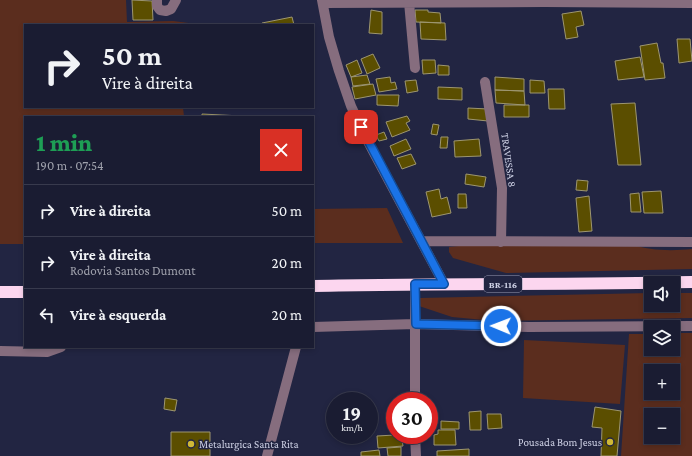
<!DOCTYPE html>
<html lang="pt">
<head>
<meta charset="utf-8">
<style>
  :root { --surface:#1a1c32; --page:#27293e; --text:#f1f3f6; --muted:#9fa1ac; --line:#383a4d }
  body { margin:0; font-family:"Crimson Pro",serif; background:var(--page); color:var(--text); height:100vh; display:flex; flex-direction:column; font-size:15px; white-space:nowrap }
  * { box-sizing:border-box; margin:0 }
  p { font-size:13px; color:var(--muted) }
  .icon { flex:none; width:22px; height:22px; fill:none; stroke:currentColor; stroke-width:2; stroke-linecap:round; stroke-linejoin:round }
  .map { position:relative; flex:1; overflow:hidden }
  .drawer { position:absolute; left:24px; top:116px; width:290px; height:232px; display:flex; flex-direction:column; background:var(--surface); border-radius:0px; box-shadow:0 2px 6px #0003,0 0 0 1px var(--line) }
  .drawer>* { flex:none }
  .banner { position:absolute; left:24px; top:24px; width:290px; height:84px; border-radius:0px; box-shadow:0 2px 6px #0003,0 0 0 1px var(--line); background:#1a1c32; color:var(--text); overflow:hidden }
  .tools { position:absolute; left:644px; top:276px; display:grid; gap:8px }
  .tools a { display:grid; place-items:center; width:36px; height:36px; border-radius:0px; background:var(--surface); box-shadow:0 2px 6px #0003,0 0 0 1px var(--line); font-size:20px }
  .speed { position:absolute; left:326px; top:392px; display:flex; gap:8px; font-size:20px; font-weight:700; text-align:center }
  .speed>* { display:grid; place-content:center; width:52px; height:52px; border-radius:50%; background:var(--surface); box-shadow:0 2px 6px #0003,0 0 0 1px var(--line); line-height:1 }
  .speed small { font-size:10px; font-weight:400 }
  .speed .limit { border:6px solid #d22; background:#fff; color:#111 }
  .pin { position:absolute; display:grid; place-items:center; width:34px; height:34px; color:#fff; margin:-17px; border-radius:8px; box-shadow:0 2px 6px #0006 }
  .me { position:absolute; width:44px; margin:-22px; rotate:271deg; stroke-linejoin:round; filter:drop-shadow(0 0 3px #0008) }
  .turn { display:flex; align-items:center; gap:14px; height:84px; padding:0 12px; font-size:18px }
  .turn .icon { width:52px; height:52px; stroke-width:2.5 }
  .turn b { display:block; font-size:28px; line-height:34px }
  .round { display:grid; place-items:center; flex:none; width:42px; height:42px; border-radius:0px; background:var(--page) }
  .head { display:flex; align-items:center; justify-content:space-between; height:68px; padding:0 12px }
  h1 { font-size:24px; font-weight:800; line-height:30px; color:#1e9e55 }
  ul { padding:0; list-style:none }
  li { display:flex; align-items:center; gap:12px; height:52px; padding:0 12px; border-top:1px solid var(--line) }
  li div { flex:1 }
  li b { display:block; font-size:15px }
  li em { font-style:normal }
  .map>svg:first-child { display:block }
</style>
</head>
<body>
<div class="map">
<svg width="692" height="456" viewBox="0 0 692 456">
  <rect width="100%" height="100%" fill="#222542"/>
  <path fill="#5b2d1e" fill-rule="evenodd" d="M0,0H126L127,22L173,21L204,25H25V107H183L184,117H25V244H0Z
    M387,208L403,243H313V209Z
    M496,242L632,244C649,251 673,251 692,249V269L506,273L453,258L449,252V247Z
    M651,293V305H673V293H692V318L495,321L452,317L419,306L418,301L420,298Z
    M673,333H692V456H621L629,334H651V349H673ZM651,371H673V393H651ZM651,415H673V437H651Z
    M524,340L625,345L620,404L523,398Z"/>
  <path fill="#5b4e00" stroke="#9d9670" d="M132,0L152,1L153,20H133Z
    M371,10L382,12V34L369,33Z
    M415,10H428V12L440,13L441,23L416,22Z
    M581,11L584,25L576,27L578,37L566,39L562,14Z
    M292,17L294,25H263L262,23Z
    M420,22L445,23L446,40L421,39Z
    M677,39H690L692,61L679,63Z
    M657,43L661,63H663L665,78L645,80L640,46Z
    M373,54L380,68L367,74L361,59Z
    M640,57L644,77L618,80L615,61Z
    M357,60L362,73L351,77L346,65Z
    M422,60H435L436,73L423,74Z
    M438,65L449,66V75H438Z
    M367,75L370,84L353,86L351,77Z
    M390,77L391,83L395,82L397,89L379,92L376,79Z
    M495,77L524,79V91L495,90Z
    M416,80L418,91L407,93L405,81Z
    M530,80L544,81L545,93H530Z
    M373,84L376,95L355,99L352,87Z
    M438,87L462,88V100L438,99Z
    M548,89H564L565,109H549Z
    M495,90L524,91L525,105L496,103Z
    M377,95H399L398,106L377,105Z
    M635,103L641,165H618L611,104Z
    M504,105H529V117H504Z
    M468,108L488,109V121L468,119Z
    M374,112L375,118L364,121L362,115Z
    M202,114L261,117H202Z
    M407,116L410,121L406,123L410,130L392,137L386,122Z
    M433,124L439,125L437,135L431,134Z
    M384,132L387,139L379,141L376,135Z
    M441,137H448L447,148H440Z
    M406,139L411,149L394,156L390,146Z
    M479,139L481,156L455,157L454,141Z
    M411,154L416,164L402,169L397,158Z
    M466,174L486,177L484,187L465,184Z
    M577,180L588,181L587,191L576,190Z
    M439,189L441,199L447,197L451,213L432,217L426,192Z
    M661,191L663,213H644L642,192Z
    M639,193L641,212H631L630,194Z
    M458,194H466L467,208H458Z
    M589,196L592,231L579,232L576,198Z
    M165,398L177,400L175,411L164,409Z
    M595,407L621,411L617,456H601L602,428L592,427Z
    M481,411V430H470L469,412Z
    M487,414H501L502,428L488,429Z
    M441,421L459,422V429H441Z
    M438,430H455L456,445H434V435L438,434Z
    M171,432H210V456H171Z
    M395,435H408V439L402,440L403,446L378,448L377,436Z
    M401,447V456H388L387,448Z
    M469,449V456H437V451Z
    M379,450L380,456H361V452Z"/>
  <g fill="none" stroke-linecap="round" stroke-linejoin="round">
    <path stroke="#866d7e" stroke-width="10" d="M157,0V6L160,10L166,11L171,9L176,0
      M322,0L329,37L339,71L351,106L366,138L444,284
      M409,2L415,68
      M323,3L544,2L692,3
      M485,82L502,188L501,242
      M421,241L692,242
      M415,284V401
      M313,327L415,324L529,327L692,326
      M0,351L47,352L61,347
      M415,435L416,456
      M267,456L296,347"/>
    <path stroke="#fcd6ef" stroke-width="12" d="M313,286C439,283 566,285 692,282
      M0,292H25"/>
  </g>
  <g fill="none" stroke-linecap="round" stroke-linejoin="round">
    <defs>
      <path id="route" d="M361,127L444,284H415L416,324L501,326"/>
    </defs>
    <use href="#route" stroke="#114b97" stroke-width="10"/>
    <use href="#route" stroke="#1a73e8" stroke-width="7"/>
  </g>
  <g fill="#cfb837" stroke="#222542" stroke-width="1.5">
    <circle cx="610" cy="442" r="4"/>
    <circle cx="191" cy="444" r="4"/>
  </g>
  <g text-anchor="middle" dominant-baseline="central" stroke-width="3" stroke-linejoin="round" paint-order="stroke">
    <rect fill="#222542" stroke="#9a9db4" stroke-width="1" x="484" y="276" width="38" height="16" rx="3"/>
    <g font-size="10" font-weight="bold" fill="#ced1e5">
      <text x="503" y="284">BR-116</text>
    </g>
    <g font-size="11" fill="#ced1e5" stroke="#222542">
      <text transform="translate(509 160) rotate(82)">TRAVESSA 8</text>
    </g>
    <g font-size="11" fill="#ced1e5" stroke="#222542" text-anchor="end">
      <text x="602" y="442">Pousada Bom Jesus</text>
      <text x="199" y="444" text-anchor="start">Metalurgica Santa Rita</text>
    </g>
  </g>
</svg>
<div class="tools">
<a><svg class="icon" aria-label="sound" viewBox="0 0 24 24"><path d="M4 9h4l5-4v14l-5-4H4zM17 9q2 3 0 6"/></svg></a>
<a><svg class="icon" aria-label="layers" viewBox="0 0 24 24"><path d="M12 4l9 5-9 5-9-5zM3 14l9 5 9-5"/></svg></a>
<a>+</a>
<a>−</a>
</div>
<div class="speed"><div>19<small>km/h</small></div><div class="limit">30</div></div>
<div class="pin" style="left:361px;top:127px;background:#d93025"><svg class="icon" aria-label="arrive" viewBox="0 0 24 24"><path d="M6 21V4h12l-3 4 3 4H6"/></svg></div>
<svg class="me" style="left:501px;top:326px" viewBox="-20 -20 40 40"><circle r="17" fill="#1a73e8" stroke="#fff" stroke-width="3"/><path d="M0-11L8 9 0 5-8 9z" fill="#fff"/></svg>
<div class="banner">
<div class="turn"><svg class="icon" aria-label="right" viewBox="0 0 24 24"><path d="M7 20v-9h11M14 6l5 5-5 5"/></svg><div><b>50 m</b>Vire à direita</div></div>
</div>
<section class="drawer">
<div class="head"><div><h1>1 min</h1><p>190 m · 07:54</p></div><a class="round" style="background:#d93025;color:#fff"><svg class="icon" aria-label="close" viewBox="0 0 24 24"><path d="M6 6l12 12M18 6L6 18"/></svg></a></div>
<ul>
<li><svg class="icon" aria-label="right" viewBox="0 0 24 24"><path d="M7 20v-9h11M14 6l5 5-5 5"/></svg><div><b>Vire à direita</b></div><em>50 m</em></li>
<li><svg class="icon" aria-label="right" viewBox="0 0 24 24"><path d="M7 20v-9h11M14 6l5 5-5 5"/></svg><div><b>Vire à direita</b><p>Rodovia Santos Dumont</p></div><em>20 m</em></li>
<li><svg class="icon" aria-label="left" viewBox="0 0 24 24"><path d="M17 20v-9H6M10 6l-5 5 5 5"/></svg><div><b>Vire à esquerda</b></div><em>20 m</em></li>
</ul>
</section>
</div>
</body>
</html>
